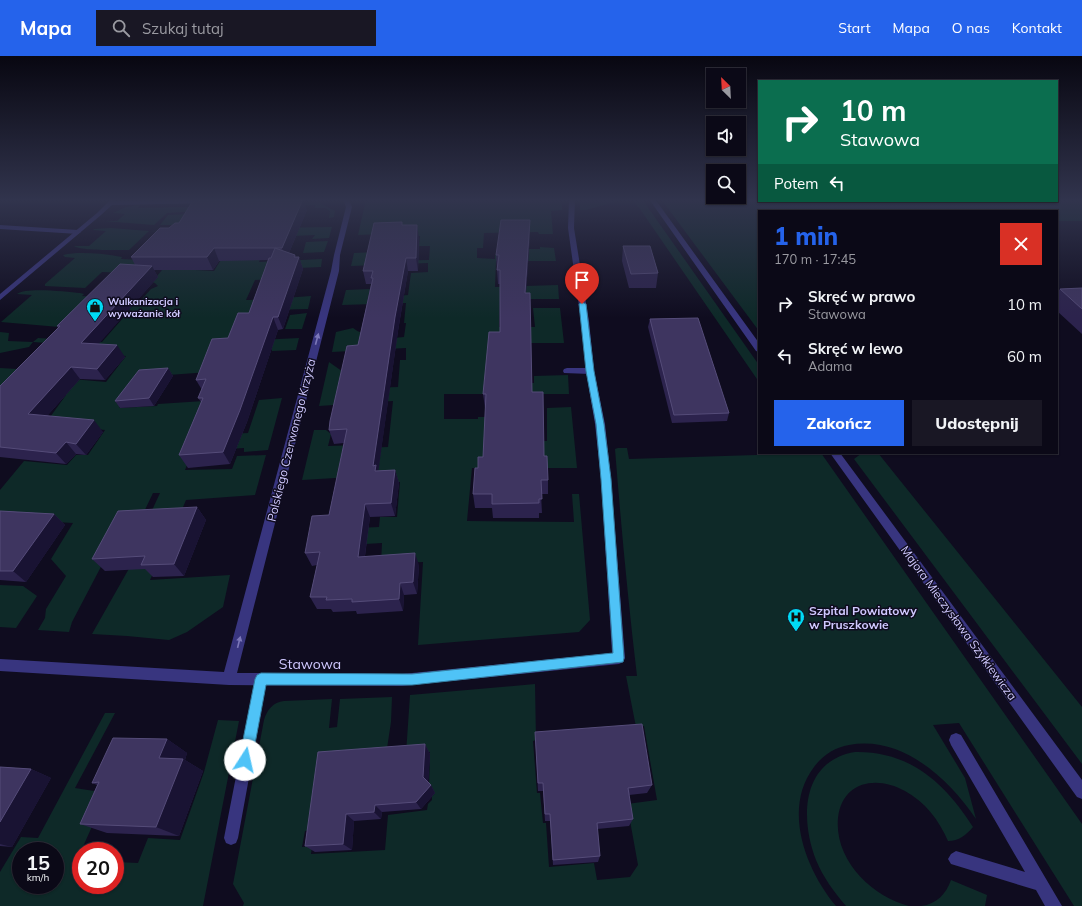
<!DOCTYPE html>
<html lang="pl">
<head>
<meta charset="utf-8">
<style>
  :root { --surface:#0b0917; --page:#191724; --text:#f1f3f6; --muted:#9a9aa1; --line:#2b2a36; --accent:#2563eb }
  body { margin:0; font-family:Mulish,sans-serif; background:var(--page); color:var(--text); height:100vh; display:flex; flex-direction:column; font-size:15px; white-space:nowrap }
  * { box-sizing:border-box; margin:0 }
  p { font-size:13px; color:var(--muted) }
  .icon { flex:none; width:22px; height:22px; fill:none; stroke:currentColor; stroke-width:2; stroke-linecap:round; stroke-linejoin:round }
  .map { position:relative; flex:1; overflow:hidden }
  .drawer { position:absolute; left:758px; top:154px; width:300px; height:244px; display:flex; flex-direction:column; background:var(--surface); border-radius:0px; box-shadow:0 1px 3px #0004,0 0 0 1px var(--line) }
  .drawer>* { flex:none }
  .hud { position:absolute; left:758px; top:24px; width:300px; height:122px; border-radius:0px; box-shadow:0 1px 3px #0004,0 0 0 1px var(--line); background:#0b6e4f; color:#fff; overflow:hidden }
  .needle { width:26px; rotate:336deg }
  .fabs { position:absolute; left:706px; top:12px; display:grid; gap:8px }
  .fabs a { display:grid; place-items:center; width:40px; height:40px; border-radius:0px; background:var(--surface); box-shadow:0 1px 3px #0004,0 0 0 1px var(--line); font-size:20px }
  .speed { position:absolute; left:12px; top:786px; display:flex; gap:8px; font-size:20px; font-weight:700; text-align:center }
  .speed>* { display:grid; place-content:center; width:52px; height:52px; border-radius:50%; background:var(--surface); box-shadow:0 1px 3px #0004,0 0 0 1px var(--line); line-height:1 }
  .speed small { font-size:10px; font-weight:400 }
  .speed .limit { border:6px solid #d22; background:#fff; color:#111 }
  .pin { position:absolute; display:grid; place-items:center; width:34px; height:34px; color:#fff; margin:-41px -17px; border-radius:50% 50% 50% 0; rotate:-45deg; box-shadow:0 0 4px #0007 }
  .pin .icon { rotate:45deg }
  .me { position:absolute; width:44px; margin:-22px; rotate:10deg; stroke-linejoin:round; filter:drop-shadow(0 0 3px #0008) }
  .turn { display:flex; align-items:center; gap:14px; height:84px; padding:0 16px; font-size:18px }
  .turn .icon { width:52px; height:52px; stroke-width:2.5 }
  .turn b { display:block; font-size:28px; line-height:34px }
  .then { display:flex; align-items:center; height:38px; padding:0 16px; background:#0003; gap:8px; font-size:15px }
  .round { display:grid; place-items:center; flex:none; width:42px; height:42px; border-radius:0px; background:var(--page) }
  .summary { display:flex; align-items:center; justify-content:space-between; height:68px; padding:0 16px }
  h1 { font-size:24px; font-weight:800; line-height:30px; color:var(--accent) }
  .cta { display:flex; gap:8px; margin-top:auto; padding:8px 16px }
  .cta a { flex:1; height:46px; border-radius:0px; background:var(--accent); color:#fff; font-size:16px; font-weight:800; line-height:46px; text-align:center }
  .cta a+a { background:var(--page); color:var(--text) }
  ul { padding:0; list-style:none }
  li { display:flex; align-items:center; gap:12px; height:52px; padding:0 16px }
  li div { flex:1 }
  li b { display:block; font-size:15px }
  li em { font-style:normal }
  header { display:flex; align-items:center; gap:24px; box-sizing:border-box; height:56px; padding:0 20px; background:var(--accent); color:#fff }
  header strong { font-size:19px }
  nav { display:flex; gap:22px; margin-inline-start:auto; font-size:14px }
  .search { width:280px; height:36px; background:var(--page); display:flex; align-items:center; gap:10px; box-sizing:border-box; padding:0 14px; border-radius:0px; color:var(--muted); font-size:15px }
  .map>svg:first-child { display:block }
</style>
</head>
<body>
<header>
<strong>Mapa</strong>
<div class="search"><svg class="icon" aria-label="search" viewBox="0 0 24 24"><circle cx="10" cy="10" r="6"/><path d="M15 15l6 6"/></svg>Szukaj tutaj</div>
<nav><a>Start</a><a>Mapa</a><a>O nas</a><a>Kontakt</a></nav>
</header>
<div class="map">
<svg width="1082" height="850" viewBox="0 0 1082 850">
  <rect width="100%" height="100%" fill="#0f0c1f"/>
  <path fill="#0e2928" fill-rule="evenodd" d="M366,143H559L562,148V154L551,155L553,178H539L538,176L484,177L483,192H477V202L495,203V199H525V193H540V191L554,192L556,205H496L495,231L558,229L559,243H500L499,271H535L533,252H560L564,287H490L510,327H534V320L568,319L569,338H444V363H478V361H486L484,385H547V352L571,351L577,412H472L467,465L574,466L572,438H579L590,564L579,576L418,589L423,506L381,508L382,487L332,490L335,473L379,471L380,461H397L400,426L385,427V419L302,424L314,374H326L331,378L328,390L359,389V392L388,391L393,345L319,350L329,306L366,332L398,331L400,304H406V292L332,296L336,276L353,272C368,283 386,283 404,281L406,267H404L406,247L342,249L346,234L370,233V238L385,241L408,239L411,217L428,216V207L351,210L354,197L376,196L374,205L429,204L430,190H419L420,180L406,181V177L358,179Z
    M580,143H626L586,154H580Z
    M631,143H642L759,309V326L640,153Z
    M661,143L759,144V145H1057V143H1082V165H1057V155H759V275Z
    M320,147L335,155L334,161L329,162L330,155L325,152H315V149L282,150L267,172L332,171L329,182L312,183L315,179L269,181L259,206L322,203L321,211L276,213L272,223L255,224L246,244L283,243L284,242L311,240L308,253L268,254L237,285L299,282L296,294L272,295V291L209,316L155,320L127,341L119,352L157,350L158,348L204,345L193,380L248,377L259,344L282,342L268,394L244,396V392L193,395L185,414L232,413L237,400L266,399L255,439L186,444L178,463H148L160,437H153L142,460L127,461L72,566L69,576L38,574L45,562L46,553L66,520L51,503L73,467L38,465L0,478V434L24,405L67,409L76,399H88L105,374L49,368L48,364L66,339L0,345V312L35,314L61,322L106,326L126,300L109,299L114,292L33,286L29,291L0,297V276L9,277L8,285L33,286L38,282L102,286L130,254L122,250L71,272L1,266L32,239L17,238C26,231 67,236 80,237L84,238L82,240L141,244L151,233L158,230L155,227L152,226L162,214L142,213L127,217L102,216L85,232L45,230V228L75,202L65,201L63,199C79,195 106,198 122,201L121,203L181,206L205,178L149,175L129,194C118,194 81,195 74,190H89L106,175L93,174L94,173L111,172L149,175L187,174L257,149ZM206,199H224L214,215L195,214Z
    M140,149L138,152L234,150L198,155L167,157L154,169L103,165H117L125,158L113,157L126,151Z
    M190,158L182,169H160L168,159Z
    M328,185L324,196L303,197L306,186Z
    M307,257L302,273H285L290,259Z
    M618,392H627L629,403L821,397L1082,768V850H1074L959,667L933,669L965,722L976,763C949,723 902,679 849,689C835,691 822,700 814,711C782,753 806,814 836,850H243L244,847L233,828L264,664C267,654 273,646 284,645L332,643L329,672L337,671L340,643L392,641L391,666L386,699L314,773L305,775L302,791L312,790L311,798L385,794L388,759L427,754L428,748L432,744V733L429,729L430,696L406,698L410,639L535,628L536,684L533,685L537,737H540L543,767H546L549,811L594,807L597,824L630,821L638,809L627,748L657,744L644,670L636,671L626,620H637C628,545 621,469 615,393Z
    M862,397H878L1082,651V708L854,403Z
    M131,509H157L150,524L230,519L223,551L187,576L169,584L127,580L92,578Z
    M0,529L23,530L37,540L16,572L0,571Z
    M105,657H115L75,732L107,737L77,804L81,805V829H115V806L138,807L148,782L180,784L204,716L218,664L239,665L203,850H0V816L21,781L38,782ZM21,795H55V829H21Z
    M855,696C910,695 945,727 973,771C966,779 959,785 948,785C939,764 925,746 905,735C877,719 842,725 838,762C834,804 872,841 909,850H846C834,836 823,821 816,804C800,763 801,705 855,696Z
    M951,824L987,839L985,850H921C937,848 946,838 951,824Z"/>
  <g fill="none" stroke-linecap="round" stroke-linejoin="round">
    <path fill="#38357f" fill-rule="evenodd" d="M0,169L78,174L81,176L78,178L0,173Z
      M567,312H590L594,315L590,318L564,317L563,315L564,313Z
      M261,617L266,619L267,623L238,782L236,787L231,789L226,787L224,782L255,623L256,619Z
      M956,677L961,679L1062,850H1045L1036,834L951,808L948,803L951,798L956,795L1025,816L951,689L949,684L951,679Z"/>
    <path fill="#38357f" fill-rule="evenodd" d="M111,143H117L115,145L215,143L218,145L215,147L112,149L101,159L0,244V238L97,157Z
      M340,143L349,144L352,151L340,199L339,215L237,617L402,618L612,597L601,423L595,368L586,315L581,265L568,172L569,143H575L574,172L589,265L594,315L605,368L611,423L625,602L623,606L619,608L402,630L229,629L0,615V603L224,616L331,215L334,199L346,151L344,146Z
      M649,143H655L759,287V296L756,295Z
      M830,397H840L1082,724V743L1077,741Z"/>
  </g>
  <path fill="#2c234d" d="M307,154L289,197L295,199L296,201H299L303,213L283,273L278,274L247,366L230,408L188,412L179,399L201,346L198,342L202,334L196,324L249,257L268,204L219,205L213,214H154L158,221L98,288L125,301L105,324L80,323L47,360L103,376L86,399L76,398L66,408L0,401V330L58,272L57,270L135,209L131,201L169,172L179,167Z
    M530,164V178L526,237L532,336L544,400L548,424V438H541L542,457H539V462H493L492,452H475L473,438L478,412L483,401L486,352H485L483,338L500,276V228H498L496,199Z
    M403,169L419,182L418,215H408L398,275L378,415L395,414L399,427L395,460L370,461L365,500L419,509L417,538L404,539L403,555L357,558L356,555L333,556L331,553H317L310,541L317,509L312,510L305,497L329,459L344,387L334,388L329,374L358,289L371,228H366L363,215Z
    M623,190L658,217L656,232H629L622,205Z
    M1082,232V278L1057,255V236L1060,233Z
    M650,263L729,357L727,365L672,367L648,271Z
    M168,312L173,320L154,350L120,352L115,345Z
    M197,451L206,464L184,520L153,521L145,513L105,515L92,503Z
    M0,455L54,458L65,469L26,526L0,524Z
    M535,676L652,729L647,737L629,739L633,763L629,770L597,773L600,800L598,806L553,809L550,765H545L543,735H538Z
    M167,683L187,697L185,704L203,715L179,780L107,777L80,768L97,729L92,727Z
    M425,688L430,698L428,726L431,729L435,737L421,753L382,756L381,763L354,765L352,794L315,796L305,790Z
    M0,711L31,713L51,722L12,791L0,790Z"/>
  <path fill="#191333" d="M303,143L307,154L286,204L282,192Z
    M530,164V178L525,252V237Z
    M417,169L419,182L418,215L416,202Z
    M214,192L219,205L213,214L207,201Z
    M295,199L297,206L299,201L303,213L283,273L278,261Z
    M406,202L408,215L398,275L378,417L379,428L373,410L395,261Z
    M152,210L158,221L89,299L81,287Z
    M273,261L278,274L247,366L230,408L223,396Z
    M117,289L125,301L105,324L97,313Z
    M71,311L80,323L39,369L28,358Z
    M168,312L173,320L154,350L149,342Z
    M94,364L103,376L86,399L76,388Z
    M66,386L76,398L66,408L56,397Z
    M395,414L399,427L395,460L391,447Z
    M365,448L370,461L363,513L358,501Z
    M197,451L206,464L184,520L174,508Z
    M54,458L65,469L26,526L13,515Z
    M415,497L419,509L417,538L413,526Z
    M400,527L404,539L403,555L399,543Z
    M167,683L187,697L185,704L203,715L179,780L156,771L159,702Z
    M425,688L430,698L428,730L423,721Z
    M31,713L51,722L12,791L0,788V766Z
    M431,729L435,737L421,753L416,746Z
    M375,749L382,756L381,763L374,756Z
    M346,758L354,765L352,794L343,788Z"/>
  <path fill="#3e3560" stroke="#554c79" d="M204,143H303L282,192H214L207,201H131L160,172H169L175,167H179L192,146L202,145Z
    M501,164H530L525,237H530L532,336H543L544,400H547L548,424H541L542,443H539V447L492,448V438H473L475,412H478V401H483L486,338H483L489,276H500V214H497L499,199H496Z
    M402,166V169H417L416,202H406L395,261L373,410L376,409L375,415L395,414L391,447L365,448L358,501L415,497L413,526L400,527L399,543L352,546V543L326,544L327,541H310L320,496L305,497L312,460L329,459L347,373L329,374L330,365L347,290L358,289L373,222H371L373,215H363L374,167Z
    M623,190H650L658,217L631,218Z
    M275,192L295,199L294,201H299L278,261H273L240,354L223,396L179,399L203,342H198L206,323L196,324L212,283L228,282L238,257H249L269,202H271Z
    M120,208L152,210L81,287L117,289L97,313L71,311L28,358L94,364L76,388L66,386L56,397L0,391V330L60,270H57Z
    M1082,232V253L1060,233Z
    M698,262L729,357L674,359L650,263Z
    M168,312L149,342L115,345L139,314Z
    M197,451L174,508L141,509L145,500L92,503L118,455Z
    M0,455L54,458L13,515H0Z
    M642,668L652,729L628,732L633,763L597,767L600,800L553,804L550,758H545L543,727H538L535,676Z
    M113,682L167,683L159,702L183,703L156,771L80,768L99,726L92,727Z
    M425,688L423,721L431,729L416,746L375,749L374,756L346,758L343,788L305,790L318,696Z
    M0,711L31,713L0,766Z"/>
  <defs><path id="oneway-solid" d="M-6-.8H1V-3.2L6.5 0L1 3.2V.8H-6Z"/></defs>
  <g fill="#7c78b9">
    <use href="#oneway-solid" transform="translate(317 283) rotate(-75)"/>
    <use href="#oneway-solid" transform="translate(239 586) rotate(-76)"/>
  </g>
  <linearGradient id="sky" x2="0" y2="1"><stop stop-color="#080711"/><stop offset="0.55" stop-color="#31344d"/><stop offset="1" stop-color="#31344d" stop-opacity="0"/></linearGradient>
  <rect width="1082" height="262" fill="url(#sky)"/>
  <path fill="#4fc3f7" stroke="#337fa1" d="M582,246L586,248L594,315L604,368L611,423L624,602L623,606L412,629H266L252,704L250,708L245,710L241,708L239,704L255,623L257,619L261,617L412,618L613,597L601,423L596,368L586,315L579,248Z"/>
  <defs>
    <symbol id="shop-pin" viewBox="-11 -11 22 30"><path d="M0 17L-7.5 6A9.5 9.5 0 1 1 7.5 6Z" fill="#00daf4" stroke="#0f0c1f"/><path d="M-5-2.5h2.3a2.7 3.5 0 0 1 5.4 0H5L5.5 6h-11ZM-1.5-2.5h3a1.5 2.3 0 0 0-3 0Z" fill="#111"/></symbol>
    <symbol id="hospital-pin" viewBox="-11 -11 22 30"><path d="M0 17L-7.5 6A9.5 9.5 0 1 1 7.5 6Z" fill="#00daf4" stroke="#0f0c1f"/><path d="M-5-5h3v3.5h4V-5h3V5h-3V1.5h-4V5h-3Z" fill="#111"/></symbol>
  </defs>
  <g fill-rule="evenodd">
    <use href="#shop-pin" x="85" y="241" width="20" height="27"/>
    <use href="#hospital-pin" x="786" y="551" width="20" height="27"/>
  </g>
  <g text-anchor="middle" dominant-baseline="central" stroke-width="3" stroke-linejoin="round" paint-order="stroke">
    <g font-size="10" font-weight="bold" fill="#d0c9ff" stroke="#0f0c1f" text-anchor="start">
      <text x="108" y="245">Wulkanizacja i<tspan x="108" dy="12">wyważanie kół</tspan></text>
    </g>
    <g font-size="12" fill="#d0c9ff" stroke="#0f0c1f">
      <text transform="translate(291 384) rotate(-76)">Polskiego Czerwonego Krzyża</text>
      <text transform="translate(959 567) rotate(54)">Majora Mieczysława Szyłkiewicza</text>
    </g>
    <g font-size="12" font-weight="bold" fill="#d0c9ff" stroke="#0f0c1f" text-anchor="start">
      <text x="809" y="554">Szpital Powiatowy<tspan x="809" dy="14">w Pruszkowie</tspan></text>
    </g>
    <g font-size="14" fill="#d0c9ff" stroke="#0f0c1f">
      <text x="310" y="608">Stawowa</text>
    </g>
  </g>
</svg>
<div class="fabs">
<a><svg class="needle" viewBox="-14 -14 28 28"><path d="M0-13l5 13h-10z" fill="#e53935"/><path d="M0 13l5-13h-10z" fill="#9a9aa1"/></svg></a>
<a><svg class="icon" aria-label="sound" viewBox="0 0 24 24"><path d="M4 9h4l5-4v14l-5-4H4zM17 9q2 3 0 6"/></svg></a>
<a><svg class="icon" aria-label="search" viewBox="0 0 24 24"><circle cx="10" cy="10" r="6"/><path d="M15 15l6 6"/></svg></a>
</div>
<div class="speed"><div>15<small>km/h</small></div><div class="limit">20</div></div>
<div class="pin" style="left:582px;top:248px;background:#d93025"><svg class="icon" aria-label="arrive" viewBox="0 0 24 24"><path d="M6 21V4h12l-3 4 3 4H6"/></svg></div>
<svg class="me" style="left:245px;top:704px" viewBox="-20 -20 40 40"><circle r="19" fill="#fff"/><path d="M0-13L10 11 0 6-10 11z" fill="#4fc3f7"/></svg>
<div class="hud">
<div class="turn"><svg class="icon" aria-label="right" viewBox="0 0 24 24"><path d="M7 20v-9h11M14 6l5 5-5 5"/></svg><div><b>10 m</b>Stawowa</div></div>
<div class="then">Potem<svg class="icon" aria-label="left" viewBox="0 0 24 24"><path d="M17 20v-9H6M10 6l-5 5 5 5"/></svg></div>
</div>
<section class="drawer">
<div class="summary"><div><h1>1 min</h1><p>170 m · 17:45</p></div><a class="round" style="background:#d93025;color:#fff"><svg class="icon" aria-label="close" viewBox="0 0 24 24"><path d="M6 6l12 12M18 6L6 18"/></svg></a></div>
<ul>
<li><svg class="icon" aria-label="right" viewBox="0 0 24 24"><path d="M7 20v-9h11M14 6l5 5-5 5"/></svg><div><b>Skręć w prawo</b><p>Stawowa</p></div><em>10 m</em></li>
<li><svg class="icon" aria-label="left" viewBox="0 0 24 24"><path d="M17 20v-9H6M10 6l-5 5 5 5"/></svg><div><b>Skręć w lewo</b><p>Adama</p></div><em>60 m</em></li>
</ul>
<div class="cta"><a>Zakończ</a><a>Udostępnij</a></div>
</section>
</div>
</body>
</html>
